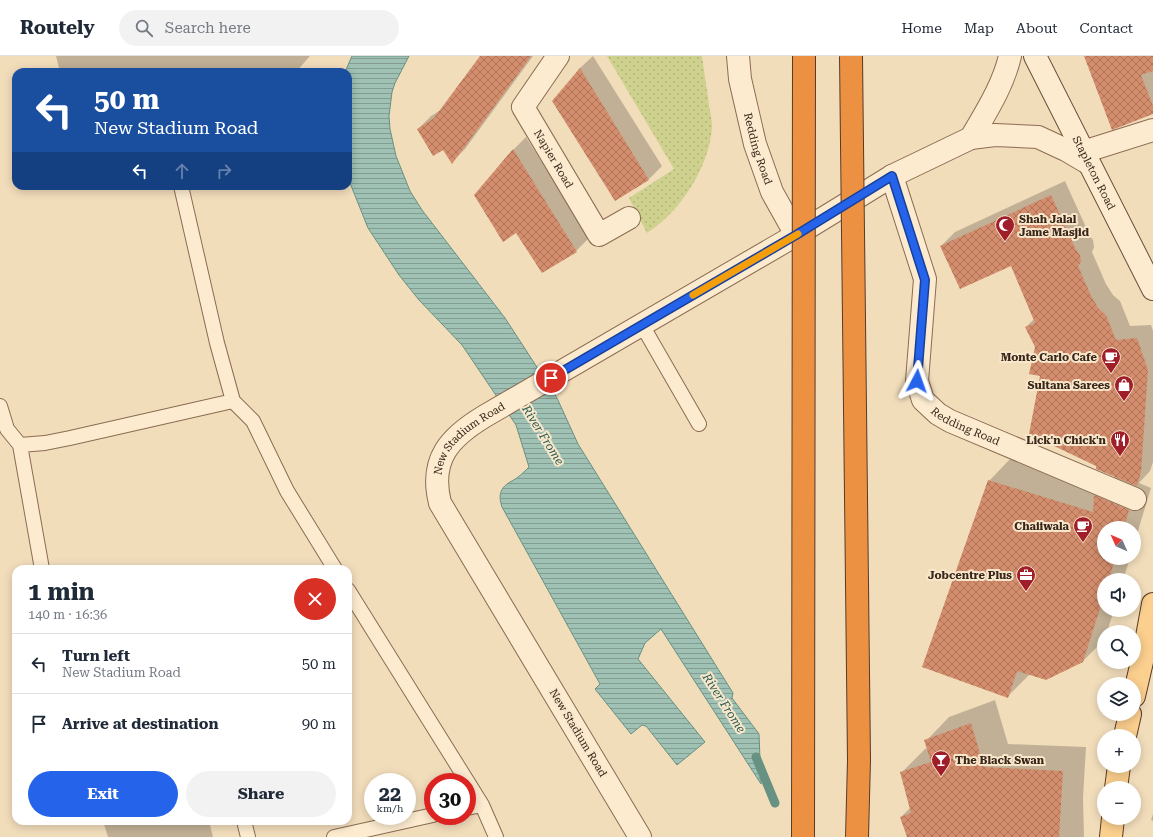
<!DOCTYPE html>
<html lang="en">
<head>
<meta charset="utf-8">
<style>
  :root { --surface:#fff; --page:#f2f2f3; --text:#1f2937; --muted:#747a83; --line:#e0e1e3; --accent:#2563eb }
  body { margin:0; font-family:"Roboto Serif",serif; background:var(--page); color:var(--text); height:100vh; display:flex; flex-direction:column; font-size:15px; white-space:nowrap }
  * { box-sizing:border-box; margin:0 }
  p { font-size:13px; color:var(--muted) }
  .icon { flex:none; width:22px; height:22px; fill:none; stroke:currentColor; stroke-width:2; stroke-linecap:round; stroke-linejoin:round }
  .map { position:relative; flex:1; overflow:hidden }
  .details { position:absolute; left:12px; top:509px; width:340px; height:260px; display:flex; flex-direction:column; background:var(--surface); border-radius:12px; box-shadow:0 2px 10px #0003 }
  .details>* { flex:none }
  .hud { position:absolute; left:12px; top:12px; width:340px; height:122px; border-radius:12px; box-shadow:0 2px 10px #0003; background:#1a4fa0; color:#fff; overflow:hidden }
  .needle { width:26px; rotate:315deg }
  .tools { position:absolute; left:1097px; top:465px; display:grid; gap:8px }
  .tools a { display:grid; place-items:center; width:44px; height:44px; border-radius:50%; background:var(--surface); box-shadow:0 2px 10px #0003; font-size:20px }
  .speed { position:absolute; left:364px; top:717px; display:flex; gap:8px; font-size:20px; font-weight:700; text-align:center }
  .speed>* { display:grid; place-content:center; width:52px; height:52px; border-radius:50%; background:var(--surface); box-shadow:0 2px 10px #0003; line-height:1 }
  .speed small { font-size:10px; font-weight:400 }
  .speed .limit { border:6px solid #d22; background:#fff; color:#111 }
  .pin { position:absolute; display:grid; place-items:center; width:34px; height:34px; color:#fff; margin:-17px; border:2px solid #fff; border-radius:50%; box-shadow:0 1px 4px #0007 }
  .me { position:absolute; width:44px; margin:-22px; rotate:4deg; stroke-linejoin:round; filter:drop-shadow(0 0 3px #0008) }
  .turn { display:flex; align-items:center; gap:14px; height:84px; padding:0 16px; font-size:18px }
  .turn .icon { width:52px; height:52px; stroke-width:2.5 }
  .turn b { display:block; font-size:28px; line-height:34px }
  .lanes { display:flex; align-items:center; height:38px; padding:0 16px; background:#0003; justify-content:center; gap:20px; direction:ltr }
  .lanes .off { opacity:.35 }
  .round { display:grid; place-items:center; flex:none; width:42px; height:42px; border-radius:21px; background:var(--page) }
  .overview { display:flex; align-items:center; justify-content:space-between; height:68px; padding:0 16px }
  h1 { font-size:24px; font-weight:700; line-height:30px }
  .primary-button { display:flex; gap:8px; margin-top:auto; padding:8px 16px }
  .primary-button a { flex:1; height:46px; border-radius:24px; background:var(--accent); color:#fff; font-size:16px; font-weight:700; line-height:46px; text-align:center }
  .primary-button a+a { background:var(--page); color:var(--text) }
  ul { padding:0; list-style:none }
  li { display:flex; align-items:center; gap:12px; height:60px; padding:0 16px; border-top:1px solid var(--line) }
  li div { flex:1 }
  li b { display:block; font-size:15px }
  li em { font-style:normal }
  header { display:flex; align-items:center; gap:24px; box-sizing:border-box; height:56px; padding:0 20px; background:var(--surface); border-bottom:1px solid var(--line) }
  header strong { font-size:19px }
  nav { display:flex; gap:22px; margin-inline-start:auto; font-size:14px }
  .search { width:280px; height:36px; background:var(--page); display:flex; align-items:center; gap:10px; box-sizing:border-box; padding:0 14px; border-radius:22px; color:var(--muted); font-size:15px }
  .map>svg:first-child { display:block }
</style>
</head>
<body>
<header>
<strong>Routely</strong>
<div class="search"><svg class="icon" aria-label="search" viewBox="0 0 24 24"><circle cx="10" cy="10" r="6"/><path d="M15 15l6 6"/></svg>Search here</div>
<nav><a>Home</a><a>Map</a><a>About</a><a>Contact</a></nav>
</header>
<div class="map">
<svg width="1153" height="781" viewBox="0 0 1153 781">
  <defs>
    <pattern id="grass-dots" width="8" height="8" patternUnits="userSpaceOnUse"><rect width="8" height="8" fill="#cfd18e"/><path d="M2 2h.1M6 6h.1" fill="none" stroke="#b2b37a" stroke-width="1.8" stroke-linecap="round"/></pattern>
    <pattern id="water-rules" width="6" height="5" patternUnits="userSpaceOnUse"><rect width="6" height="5" fill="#a0c2b5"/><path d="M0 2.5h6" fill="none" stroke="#839d92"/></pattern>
    <pattern id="building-cross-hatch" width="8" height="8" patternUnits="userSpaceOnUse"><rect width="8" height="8" fill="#d48e6d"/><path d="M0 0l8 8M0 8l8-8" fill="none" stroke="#ad7459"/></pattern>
  </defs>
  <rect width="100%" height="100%" fill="#f2ddbb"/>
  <path fill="url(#grass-dots)" d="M607,0H702C704,16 707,33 709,49C710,56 712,63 712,70C710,111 680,156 647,177L629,142L674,113Z"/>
  <path fill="url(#water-rules)" stroke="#679182" d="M352,0H409L395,27L392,36L389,60L390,73L396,100L410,135L422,154L505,262L557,342L578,388L733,637L732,642L759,678L761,728L661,573L645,587L638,603L705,686L677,709L646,670L642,669L631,678L595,633L600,628L502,451C498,439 500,431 512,425C518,422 524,416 529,411L516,369L462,289L419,244L399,219L368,172L348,122V16H345Z"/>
  <path fill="#0003" d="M56,0H310L296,16H60Z
    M481,0H533L465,93L452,106L443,92L418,73L431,60L442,53Z
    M593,0L662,110L649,123L615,144L553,45L580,12Z
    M1085,0H1153V57Z
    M526,81L589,182L576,195L517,176L513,94Z
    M1065,125L1090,180L1093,184L1094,191L1092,196L1106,228L1113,239L1120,245L1130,270L1151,269L1153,275V406L1150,415L1139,427L1151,432L1134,488V472H1104V502H1130L1123,524H1104V554H1114L1107,576H1104V584L1083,605L1030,618L1008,640L989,425L1011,402L1104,430L1115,420L1041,319L1036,291L1026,271L1034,263L1011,208L941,190L955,176Z
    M995,644L1008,688L1086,691L1083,742L1084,781H908L901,761L910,752L901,717L925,693L928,692L926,685L949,661Z
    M1153,758V765L1151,764Z
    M103,765H209L213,781H108Z"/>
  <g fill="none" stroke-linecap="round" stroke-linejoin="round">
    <path stroke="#679182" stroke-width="9" d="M756,701L775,747"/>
  </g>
  <path fill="url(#building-cross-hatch)" d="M480,0H531L452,108L443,94L433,100L417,73L434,62Z
    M1084,0H1153V15L1141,19L1153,50V58L1112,74Z
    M580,12L649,124L615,145L552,45Z
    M513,93L577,196L542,217L516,177L503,186L474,139Z
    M1051,139L1076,194L1080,199L1081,206L1078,210L1092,242L1099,253L1106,259L1116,284L1137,282L1148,314L1141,416L1137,430L1096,413V410L1029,378L1040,320L1029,318L1035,291L1025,271L1035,267L1011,210L960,233L940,190Z
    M988,424L1093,456L1094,439L1129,454L1124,472H1104V502H1115L1109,524H1104V540L1083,606L1046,624L1017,615L1008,642L922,611Z
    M971,667L984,711L1063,715L1059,781H907L900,761L911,757L900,716L931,706L924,684Z"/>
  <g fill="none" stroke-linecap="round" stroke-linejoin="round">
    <defs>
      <path id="lane" d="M181,130L217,287L233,345L253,365L287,435L335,513
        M642,269L699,368
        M0,350L7,373L20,389L42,513
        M20,389L45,387L70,382L233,345
        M348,534L482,749L467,752
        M482,749L496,781
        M244,765L248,781
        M334,781L433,759"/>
      <g id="street">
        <path id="s1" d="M558,0L523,51L599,179L629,162"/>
        <path id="s2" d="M738,0L740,23L755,88L772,136L796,179"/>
        <path d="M971,82C986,56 1003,30 1010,0"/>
        <path d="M1083,96L1153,74"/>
        <path id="s3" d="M892,120L925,223L917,325L923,344L938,358L950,365L1135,443"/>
        <path id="s4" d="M640,781L440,447C429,403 450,381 485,360L796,179L892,120L971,82L995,79L1038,81L1066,94L1088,107"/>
      </g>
      <g id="secondary">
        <path id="s5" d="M1035,0L1153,233"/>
      </g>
      <path id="primary" d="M1134,640L1144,597L1153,548
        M1125,680L1130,658
        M1116,732L1119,710
        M1111,781L1113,762"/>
    </defs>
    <use href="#lane" stroke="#8b6c53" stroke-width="16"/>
    <use href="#street" stroke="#8b6c53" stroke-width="24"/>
    <use href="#secondary" stroke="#6c4d37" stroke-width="24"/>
    <use href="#primary" stroke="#583a28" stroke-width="24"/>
    <use href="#lane" stroke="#fcebcf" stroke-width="14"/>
    <use href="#street" stroke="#fcebcf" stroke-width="22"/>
    <use href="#secondary" stroke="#fcebcf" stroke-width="22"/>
    <use href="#primary" stroke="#fbcf8e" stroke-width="22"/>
    <defs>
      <path id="highway-bridge" d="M851,0L859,704L857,781
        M803,781L804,0"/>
    </defs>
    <use href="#highway-bridge" stroke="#583a28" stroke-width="24" stroke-linecap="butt"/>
    <use href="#highway-bridge" stroke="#ec9141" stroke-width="22"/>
  </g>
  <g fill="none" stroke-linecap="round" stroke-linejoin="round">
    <defs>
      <path id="route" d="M551,322L796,179L892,120L925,224L917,325"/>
    </defs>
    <use href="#route" stroke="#184099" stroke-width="10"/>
    <use href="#route" stroke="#2563eb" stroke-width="7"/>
    <path stroke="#f59e0b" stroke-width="7" d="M693,239L798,178"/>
  </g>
  <defs>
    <symbol id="mosque-pin" viewBox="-11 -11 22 30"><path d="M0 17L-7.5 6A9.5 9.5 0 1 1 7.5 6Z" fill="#a01d2a" stroke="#f9e7cb"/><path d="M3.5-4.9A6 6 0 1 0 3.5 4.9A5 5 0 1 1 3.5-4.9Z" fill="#fff"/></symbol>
    <symbol id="cafe-pin" viewBox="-11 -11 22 30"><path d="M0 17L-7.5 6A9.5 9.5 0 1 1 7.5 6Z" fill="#a01d2a" stroke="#f9e7cb"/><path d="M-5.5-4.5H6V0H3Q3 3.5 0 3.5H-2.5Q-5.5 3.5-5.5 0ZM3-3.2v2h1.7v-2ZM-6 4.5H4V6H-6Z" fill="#fff"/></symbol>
    <symbol id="shop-pin" viewBox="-11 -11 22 30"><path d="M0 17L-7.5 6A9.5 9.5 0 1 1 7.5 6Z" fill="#a01d2a" stroke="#f9e7cb"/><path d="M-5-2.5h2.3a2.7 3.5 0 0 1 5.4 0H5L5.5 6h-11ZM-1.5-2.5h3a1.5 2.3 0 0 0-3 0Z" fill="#fff"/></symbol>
    <symbol id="restaurant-pin" viewBox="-11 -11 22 30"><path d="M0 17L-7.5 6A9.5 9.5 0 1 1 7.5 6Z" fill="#a01d2a" stroke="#f9e7cb"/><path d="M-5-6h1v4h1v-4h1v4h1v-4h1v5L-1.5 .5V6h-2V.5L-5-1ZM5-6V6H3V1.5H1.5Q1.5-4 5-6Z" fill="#fff"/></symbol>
    <symbol id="office-pin" viewBox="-11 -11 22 30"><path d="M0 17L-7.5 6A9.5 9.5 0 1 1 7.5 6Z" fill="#a01d2a" stroke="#f9e7cb"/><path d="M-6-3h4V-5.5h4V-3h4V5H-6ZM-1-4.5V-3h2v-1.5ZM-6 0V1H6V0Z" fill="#fff"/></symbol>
    <symbol id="bar-pin" viewBox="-11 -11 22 30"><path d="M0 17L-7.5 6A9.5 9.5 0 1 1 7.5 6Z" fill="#a01d2a" stroke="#f9e7cb"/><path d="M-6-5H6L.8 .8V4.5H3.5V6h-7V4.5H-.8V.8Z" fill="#fff"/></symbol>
  </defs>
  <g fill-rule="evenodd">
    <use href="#mosque-pin" x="994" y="158" width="22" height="30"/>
    <use href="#cafe-pin" x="1100" y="290" width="22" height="30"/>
    <use href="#shop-pin" x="1113" y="318" width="22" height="30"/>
    <use href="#restaurant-pin" x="1109" y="373" width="22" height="30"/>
    <use href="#cafe-pin" x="1072" y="459" width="22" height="30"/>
    <use href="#office-pin" x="1015" y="508" width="22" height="30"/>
    <use href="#bar-pin" x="930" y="693" width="22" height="30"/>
  </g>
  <g text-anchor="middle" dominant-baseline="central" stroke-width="4" stroke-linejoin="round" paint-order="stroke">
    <g font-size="11" fill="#38261a" stroke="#f9e7cb">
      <text stroke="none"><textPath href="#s2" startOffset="95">Redding Road</textPath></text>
      <text stroke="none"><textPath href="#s1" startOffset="122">Napier Road</textPath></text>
      <text stroke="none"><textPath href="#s5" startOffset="131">Stapleton Road</textPath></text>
      <text stroke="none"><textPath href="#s3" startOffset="281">Redding Road</textPath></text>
      <text stroke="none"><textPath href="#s4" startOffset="468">New Stadium Road</textPath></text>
      <text transform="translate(578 677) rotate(59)">New Stadium Road</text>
    </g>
    <g font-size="11" font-weight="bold" fill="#38261a" stroke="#f9e7cb" text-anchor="end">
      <text x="1019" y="163" text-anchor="start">Shah Jalal<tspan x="1019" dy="13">Jame Masjid</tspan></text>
      <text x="1097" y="301">Monte Carlo Cafe</text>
      <text x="1110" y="329">Sultana Sarees</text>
      <text x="1106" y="384">Lick'n Chick'n</text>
      <text x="1069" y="470">Chaiiwala</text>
      <text x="1012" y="519">Jobcentre Plus</text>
      <text x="955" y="704" text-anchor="start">The Black Swan</text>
    </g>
    <g font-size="12" font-style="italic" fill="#275a52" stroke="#f9e7cb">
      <text transform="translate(543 379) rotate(58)">River Frome</text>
      <text transform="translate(724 647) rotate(57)">River Frome</text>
    </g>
  </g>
</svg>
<div class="tools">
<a><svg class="needle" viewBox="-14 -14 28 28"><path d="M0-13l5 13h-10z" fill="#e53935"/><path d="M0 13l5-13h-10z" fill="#747a83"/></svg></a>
<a><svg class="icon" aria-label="sound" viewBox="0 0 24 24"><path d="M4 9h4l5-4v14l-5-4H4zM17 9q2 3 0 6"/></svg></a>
<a><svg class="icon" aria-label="search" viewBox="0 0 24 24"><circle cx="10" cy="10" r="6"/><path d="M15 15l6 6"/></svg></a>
<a><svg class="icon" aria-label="layers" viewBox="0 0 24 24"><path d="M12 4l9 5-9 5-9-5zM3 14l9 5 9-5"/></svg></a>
<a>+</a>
<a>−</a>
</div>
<div class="speed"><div>22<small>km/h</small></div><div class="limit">30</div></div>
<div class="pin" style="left:551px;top:322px;background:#d93025"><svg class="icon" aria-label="arrive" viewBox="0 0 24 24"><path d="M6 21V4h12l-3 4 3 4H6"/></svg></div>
<svg class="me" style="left:917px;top:325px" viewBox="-20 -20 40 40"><path d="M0-17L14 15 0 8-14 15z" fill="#2563eb" stroke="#fff" stroke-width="4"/></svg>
<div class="hud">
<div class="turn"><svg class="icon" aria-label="left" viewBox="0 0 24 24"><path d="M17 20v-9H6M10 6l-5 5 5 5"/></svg><div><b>50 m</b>New Stadium Road</div></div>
<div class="lanes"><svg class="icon" aria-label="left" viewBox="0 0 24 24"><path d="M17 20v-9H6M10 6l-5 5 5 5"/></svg><svg class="icon off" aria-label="ahead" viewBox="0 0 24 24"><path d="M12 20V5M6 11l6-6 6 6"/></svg><svg class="icon off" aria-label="right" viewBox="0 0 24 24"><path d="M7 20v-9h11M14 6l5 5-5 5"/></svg></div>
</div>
<section class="details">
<div class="overview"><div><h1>1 min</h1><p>140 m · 16:36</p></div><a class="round" style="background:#d93025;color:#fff"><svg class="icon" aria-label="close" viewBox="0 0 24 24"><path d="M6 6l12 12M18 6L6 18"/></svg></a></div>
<ul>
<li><svg class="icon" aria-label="left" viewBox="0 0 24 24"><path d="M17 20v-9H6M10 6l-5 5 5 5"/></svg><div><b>Turn left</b><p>New Stadium Road</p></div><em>50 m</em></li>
<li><svg class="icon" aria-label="arrive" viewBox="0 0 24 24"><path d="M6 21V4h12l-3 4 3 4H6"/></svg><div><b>Arrive at destination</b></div><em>90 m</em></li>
</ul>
<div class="primary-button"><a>Exit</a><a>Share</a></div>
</section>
</div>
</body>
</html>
